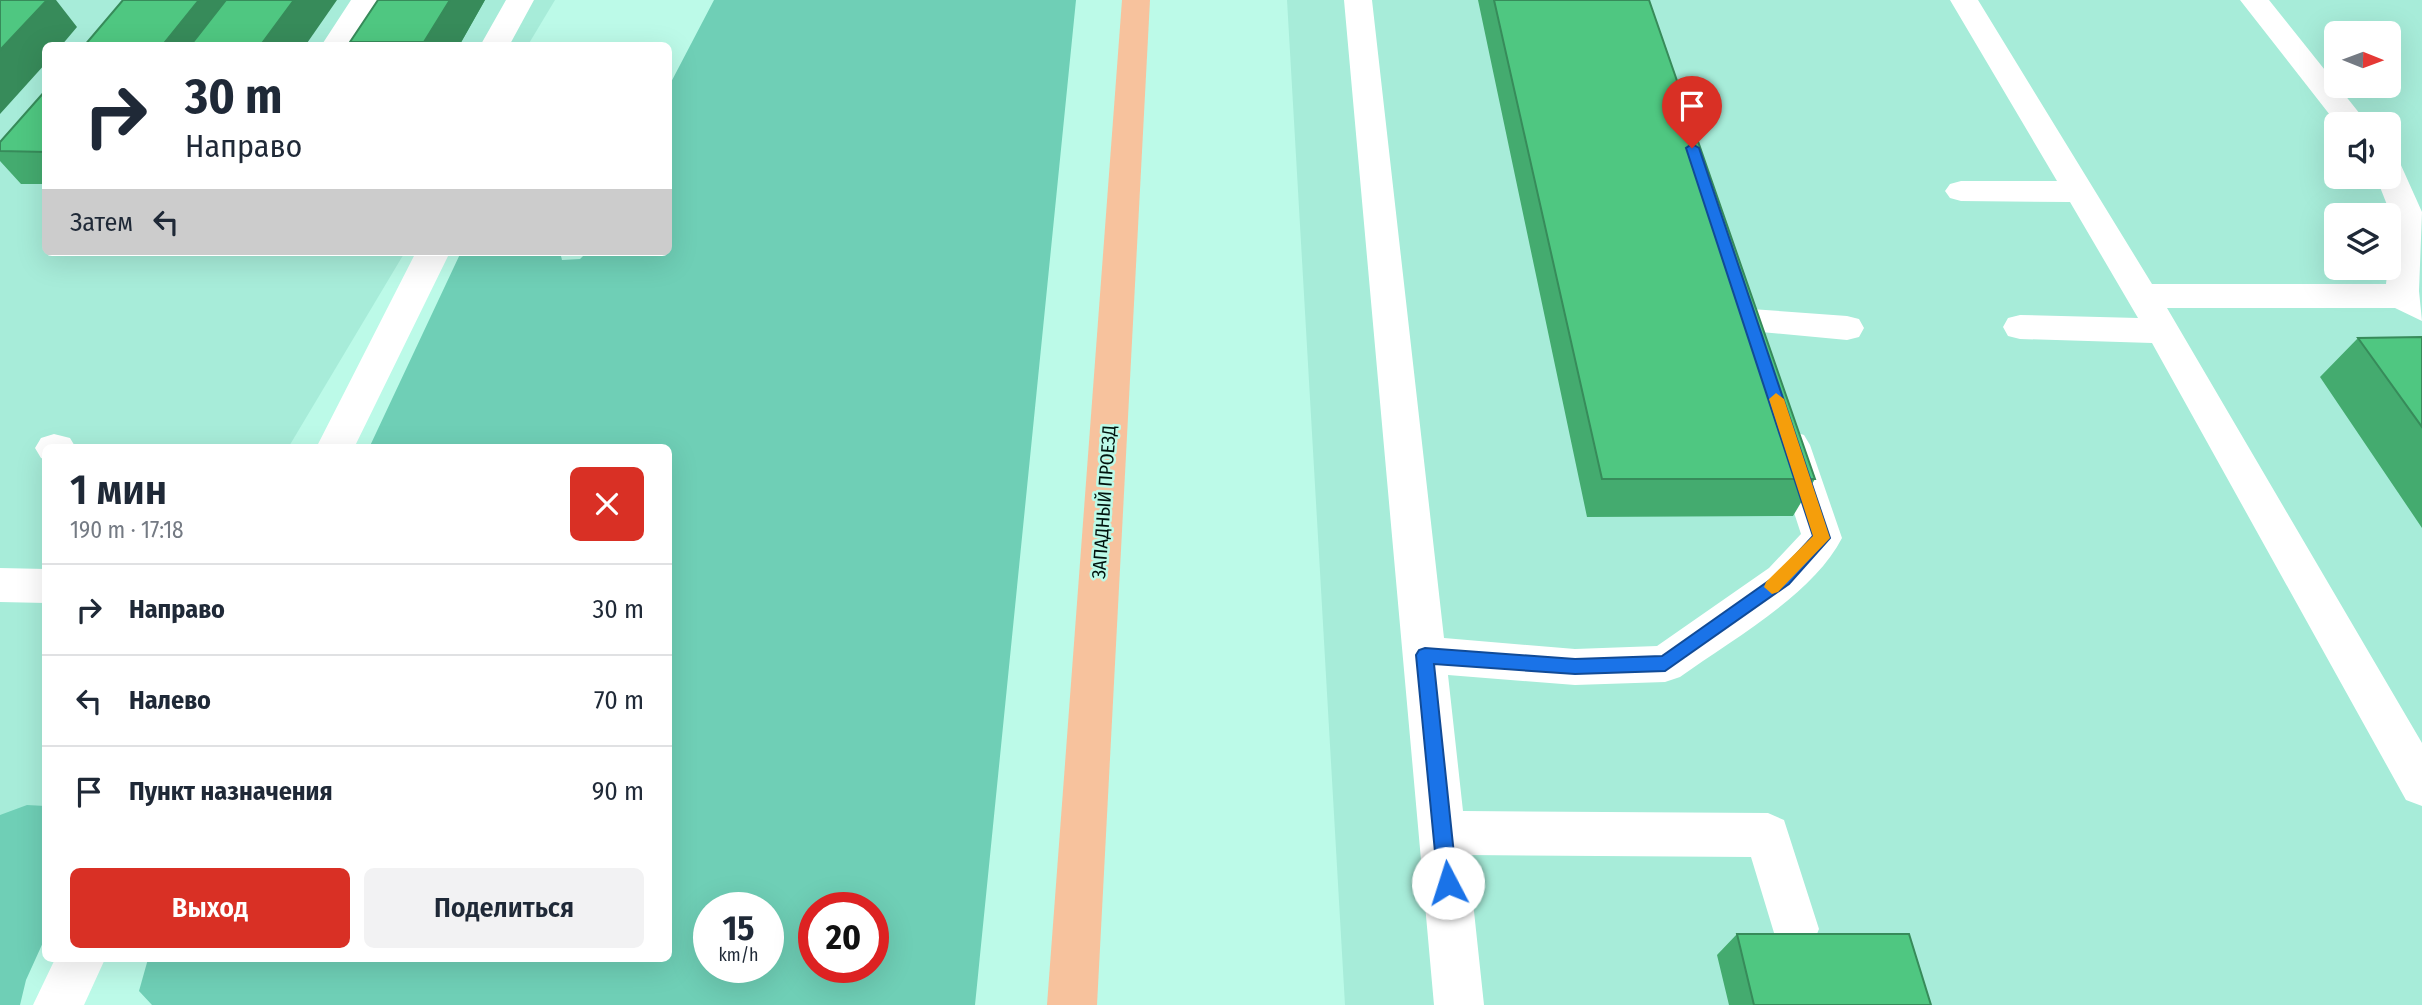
<!DOCTYPE html>
<html lang="ru">
<head>
<meta charset="utf-8">
<style>
  :root { --surface:#fff; --page:#f2f2f3; --text:#1f2937; --muted:#747a83; --line:#e0e1e3; --accent:#d93025 }
  body { margin:0; font-family:"Fira Sans Condensed",sans-serif; background:var(--page); color:var(--text); height:100vh; display:flex; flex-direction:column; font-size:26px; white-space:nowrap }
  * { box-sizing:border-box; margin:0 }
  p { font-size:23px; color:var(--muted) }
  .icon { flex:none; width:38px; height:38px; fill:none; stroke:currentColor; stroke-width:2; stroke-linecap:round; stroke-linejoin:round }
  .map { position:relative; flex:1; overflow:hidden }
  .sheet { position:absolute; left:42px; top:444px; width:630px; height:518px; display:flex; flex-direction:column; background:var(--surface); border-radius:10px; box-shadow:0 7px 28px #0002 }
  .sheet>* { flex:none }
  .banner { position:absolute; left:42px; top:42px; width:630px; height:214px; border-radius:10px; box-shadow:0 7px 28px #0002; background:#fff; color:var(--text); overflow:hidden }
  .needle { width:46px; rotate:91deg }
  .buttons { position:absolute; left:2324px; top:21px; display:grid; gap:14px }
  .buttons a { display:grid; place-items:center; width:77px; height:77px; border-radius:10px; background:var(--surface); box-shadow:0 7px 28px #0002; font-size:35px }
  .speed { position:absolute; left:693px; top:892px; display:flex; gap:14px; font-size:35px; font-weight:700; text-align:center }
  .speed>* { display:grid; place-content:center; width:91px; height:91px; border-radius:50%; background:var(--surface); box-shadow:0 7px 28px #0002; line-height:1 }
  .speed small { font-size:18px; font-weight:400 }
  .speed .limit { border:10px solid #d22; background:#fff; color:#111 }
  .pin { position:absolute; display:grid; place-items:center; width:60px; height:60px; color:#fff; margin:-72px -30px; border-radius:50% 50% 50% 0; rotate:-45deg; box-shadow:0 0 7px #0007 }
  .pin .icon { rotate:45deg }
  .me { position:absolute; width:77px; margin:-38px; rotate:355deg; stroke-linejoin:round; filter:drop-shadow(0 0 5px #0008) }
  .turn { display:flex; align-items:center; gap:24px; height:147px; padding:0 28px; font-size:32px }
  .turn .icon { width:91px; height:91px; stroke-width:2.5 }
  .turn b { display:block; font-size:49px; line-height:60px }
  .then { display:flex; align-items:center; height:66px; padding:0 28px; background:#0003; gap:14px; font-size:26px }
  .round { display:grid; place-items:center; flex:none; width:74px; height:74px; border-radius:10px; background:var(--page) }
  .head { display:flex; align-items:center; justify-content:space-between; height:119px; padding:0 28px }
  h1 { font-size:42px; font-weight:600; line-height:52px }
  .button { display:flex; gap:14px; margin-top:auto; padding:14px 28px }
  .button a { flex:1; height:80px; border-radius:10px; background:var(--accent); color:#fff; font-size:28px; font-weight:600; line-height:80px; text-align:center }
  .button a+a { background:var(--page); color:var(--text) }
  ul { padding:0; list-style:none }
  li { display:flex; align-items:center; gap:21px; height:91px; padding:0 28px; border-top:2px solid var(--line) }
  li div { flex:1 }
  li b { display:block; font-size:26px }
  li em { font-style:normal }
  .map>svg:first-child { display:block }
</style>
</head>
<body>
<div class="map">
<svg width="2422" height="1005" viewBox="0 0 2422 1005">
  <rect width="100%" height="100%" fill="#bcfae8"/>
  <path fill="#a7ecd9" fill-rule="evenodd" d="M0,0H555L528,45L46,46V252H405L288,448H46L45,853L0,929Z
    M1287,0H2422V1005H1345ZM2336,33H2389V86H2336ZM2336,124H2389V177H2336ZM2336,215H2389V268H2336Z"/>
  <path fill="#6fcfb6" fill-rule="evenodd" d="M714,0H1076L975,1005H152L139,991L148,959H668V448H369L461,252H560L562,260L580,259L587,252H668L669,86ZM709,908H768V968H709ZM814,908H873V968H814Z
    M27,805L45,806V938L26,980L20,1005H0V815Z"/>
  <g fill="none" stroke-linecap="round" stroke-linejoin="round">
    <path fill="#fff" fill-rule="evenodd" d="M351,0H379L350,46H321Z
      M506,0H534L509,46H480Z
      M1344,0H1372L1444,638L1575,649L1657,646L1769,568L1801,534L1772,445L1778,435L1791,431L1804,435L1810,445L1842,538C1813,595 1731,640 1680,677L1665,682L1575,685L1448,675L1463,811L1768,813L1784,820L1819,929L1812,946L1795,953L1778,946L1751,857L1468,855L1484,1005H1434Z
      M1950,0H1978L2152,284H2386L2393,220L2376,177H2389V160L2400,163L2422,212L2419,291L2422,321L2395,308H2167L2422,743V806L2406,800L2152,343L2020,339L2008,336L2003,327L2008,318L2020,315L2138,318L2070,202L1961,201L1950,198L1945,191L1950,184L1961,181H2057Z
      M2240,0H2269L2368,124H2337Z
      M416,252H450L354,448H316Z
      M1751,309L1847,316L1859,319L1864,328L1859,337L1847,340L1739,330L1734,321L1739,312Z
      M54,434L70,438L76,448H46V460L41,458L35,448L41,438Z
      M0,568L46,569V603L0,602Z
      M55,959H105L84,1005H33Z"/>
    <path fill="#f7c29d" fill-rule="evenodd" d="M1122,0H1150L1097,1005H1047Z"/>
  </g>
  <path fill="#44ab6f" d="M378,0H485L459,46H352L350,42Z
    M1478,0H1649L1815,479L1793,516L1587,517Z
    M46,90V184H21L0,161V142Z
    M2422,337V528L2320,377L2358,338Z
    M1737,934L1931,1005H1729L1717,955Z"/>
  <path fill="#378b5a" d="M47,0H56L77,27L61,46H46V63L0,114V50Z
    M199,0H242L211,46H162Z
    M294,0H337L305,46H260Z
    M450,0H485L459,46H426L424,42Z"/>
  <path fill="#4fc781" stroke="#378b5a" stroke-width="2" d="M0,0H47L0,50Z
    M123,0H199L162,46H84Z
    M226,0H294L260,46H190Z
    M378,0H450L424,42H350Z
    M1494,0H1649L1815,479H1602Z
    M46,90V152L0,151V142Z
    M2422,337V427L2358,338Z
    M1737,934H1909L1931,1005H1754Z"/>
  <path fill="#1a73e8" stroke="#114b97" stroke-width="2" d="M1692,144L1699,148L1830,538L1789,584L1665,671L1575,674L1434,664L1457,883L1454,889L1448,892L1441,889L1438,883L1416,655L1419,650L1425,648L1575,659L1662,656L1777,575L1813,536L1686,148Z"/>
  <path fill="#f59e0b" d="M1776,393L1784,399L1830,538L1778,592L1772,594L1764,587L1766,582L1813,536L1769,399Z"/>
  <g text-anchor="middle" dominant-baseline="central" stroke-width="5" stroke-linejoin="round" paint-order="stroke">
    <g font-size="19" fill="#00130e" stroke="#bcfae8">
      <text transform="translate(1104 502) rotate(-86)">ЗАПАДНЫЙ ПРОЕЗД</text>
    </g>
  </g>
</svg>
<div class="buttons">
<a><svg class="needle" viewBox="-14 -14 28 28"><path d="M0-13l5 13h-10z" fill="#e53935"/><path d="M0 13l5-13h-10z" fill="#747a83"/></svg></a>
<a><svg class="icon" aria-label="sound" viewBox="0 0 24 24"><path d="M4 9h4l5-4v14l-5-4H4zM17 9q2 3 0 6"/></svg></a>
<a><svg class="icon" aria-label="layers" viewBox="0 0 24 24"><path d="M12 4l9 5-9 5-9-5zM3 14l9 5 9-5"/></svg></a>
</div>
<div class="speed"><div>15<small>km/h</small></div><div class="limit">20</div></div>
<div class="pin" style="left:1692px;top:148px;background:#d93025"><svg class="icon" aria-label="arrive" viewBox="0 0 24 24"><path d="M6 21V4h12l-3 4 3 4H6"/></svg></div>
<svg class="me" style="left:1448px;top:883px" viewBox="-20 -20 40 40"><circle r="19" fill="#fff"/><path d="M0-13L10 11 0 6-10 11z" fill="#1a73e8"/></svg>
<div class="banner">
<div class="turn"><svg class="icon" aria-label="right" viewBox="0 0 24 24"><path d="M7 20v-9h11M14 6l5 5-5 5"/></svg><div><b>30 m</b>Направо</div></div>
<div class="then">Затем<svg class="icon" aria-label="left" viewBox="0 0 24 24"><path d="M17 20v-9H6M10 6l-5 5 5 5"/></svg></div>
</div>
<section class="sheet">
<div class="head"><div><h1>1 мин</h1><p>190 m · 17:18</p></div><a class="round" style="background:#d93025;color:#fff"><svg class="icon" aria-label="close" viewBox="0 0 24 24"><path d="M6 6l12 12M18 6L6 18"/></svg></a></div>
<ul>
<li><svg class="icon" aria-label="right" viewBox="0 0 24 24"><path d="M7 20v-9h11M14 6l5 5-5 5"/></svg><div><b>Направо</b></div><em>30 m</em></li>
<li><svg class="icon" aria-label="left" viewBox="0 0 24 24"><path d="M17 20v-9H6M10 6l-5 5 5 5"/></svg><div><b>Налево</b></div><em>70 m</em></li>
<li><svg class="icon" aria-label="arrive" viewBox="0 0 24 24"><path d="M6 21V4h12l-3 4 3 4H6"/></svg><div><b>Пункт назначения</b></div><em>90 m</em></li>
</ul>
<div class="button"><a>Выход</a><a>Поделиться</a></div>
</section>
</div>
</body>
</html>
